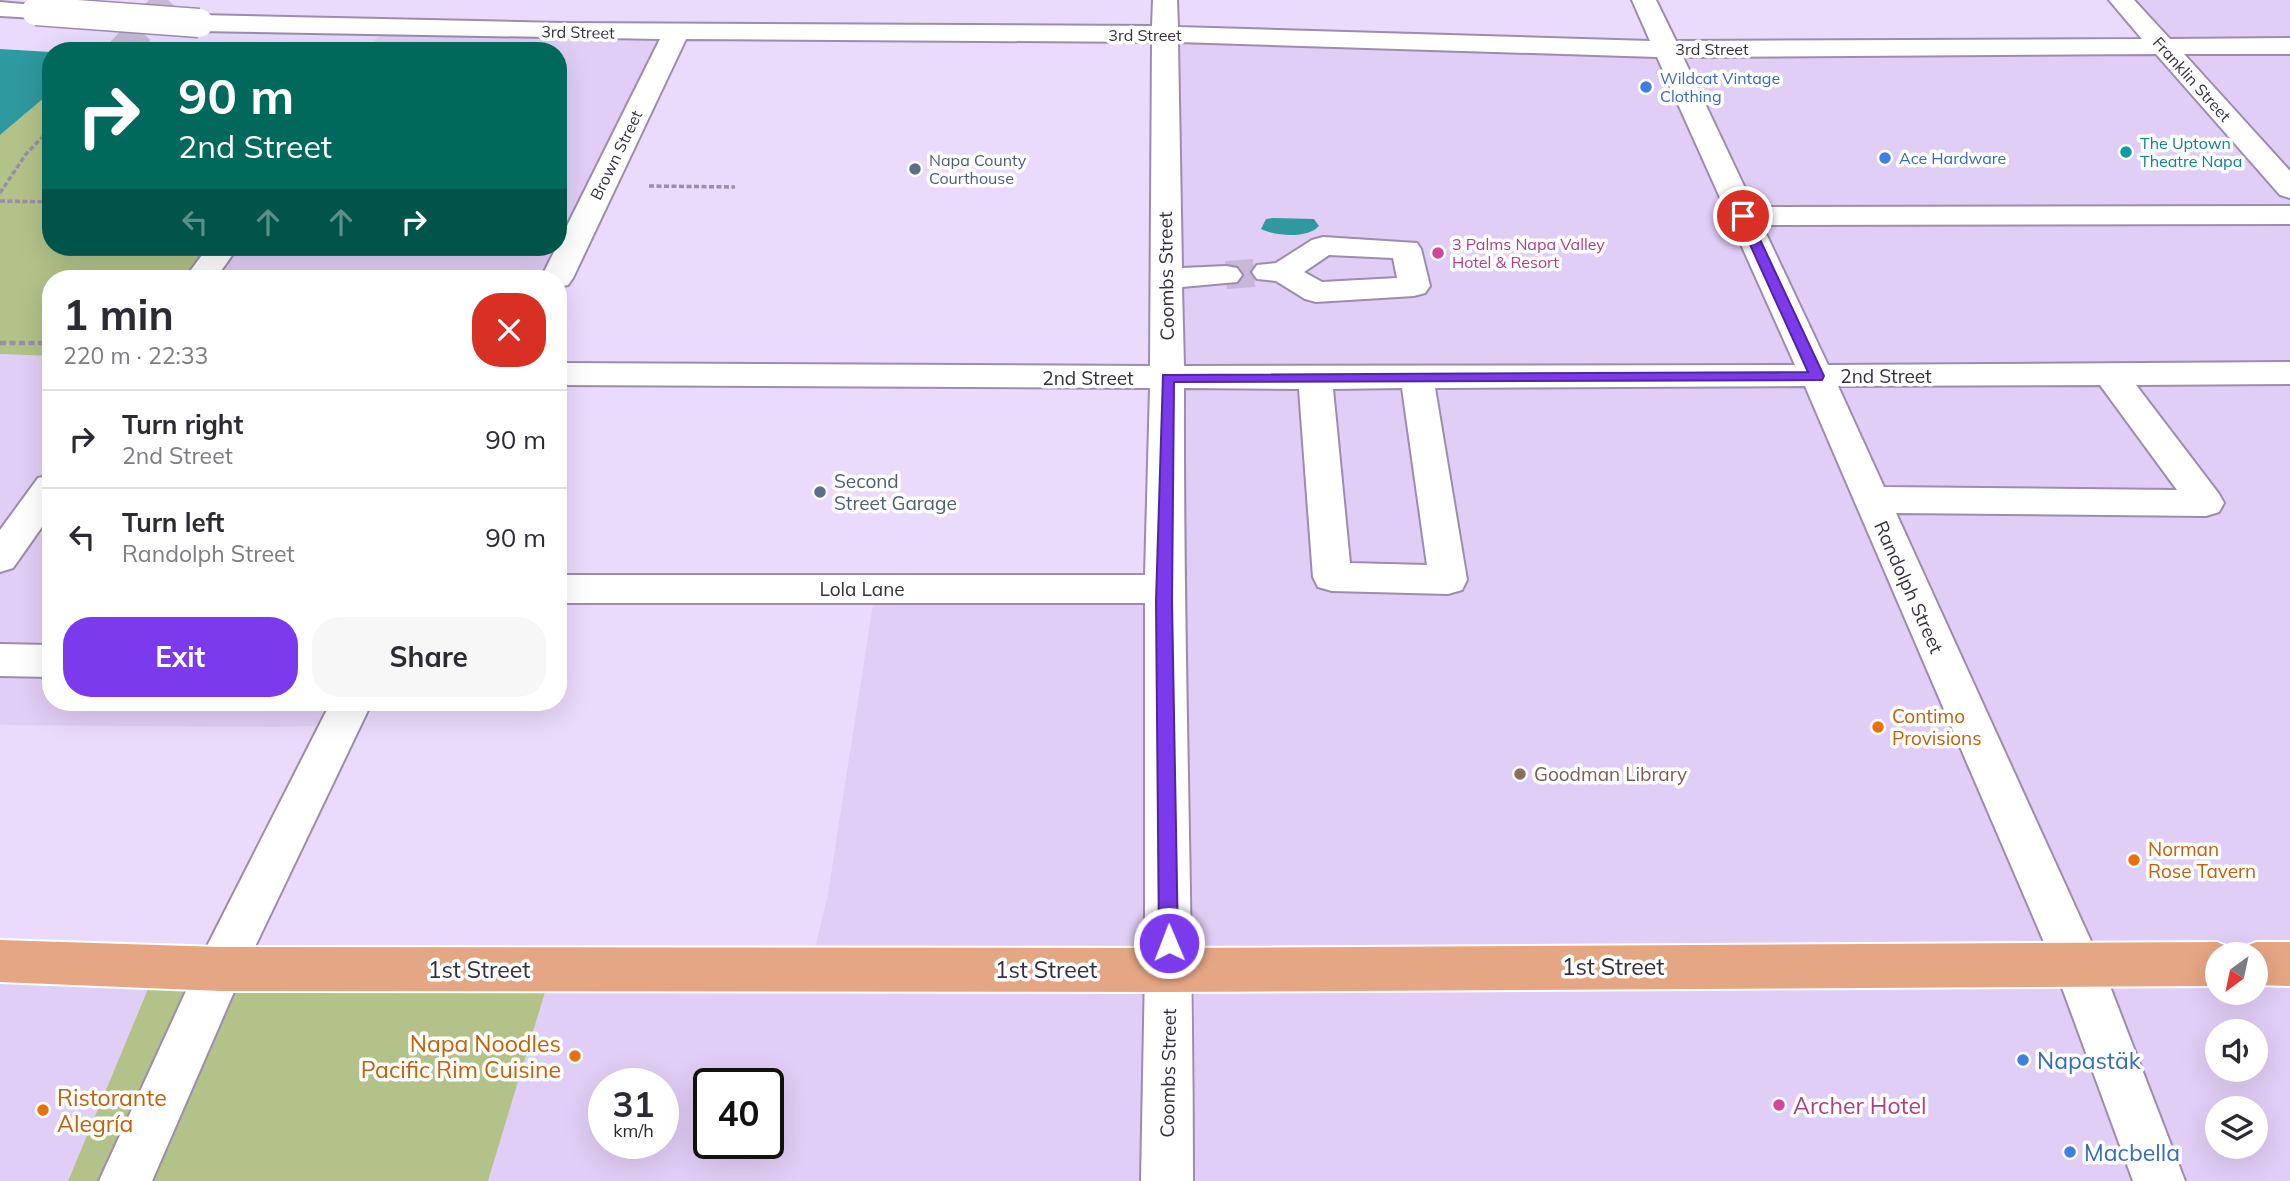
<!DOCTYPE html>
<html lang="en">
<head>
<meta charset="utf-8">
<style>
  :root { --surface:#fff; --page:#f7f7f7; --text:#2b2b33; --muted:#7c7c81; --line:#e1e1e2; --accent:#7c3aed }
  body { margin:0; font-family:Mulish,sans-serif; background:var(--page); color:var(--text); height:100vh; display:flex; flex-direction:column; font-size:26px; white-space:nowrap }
  * { box-sizing:border-box; margin:0 }
  p { font-size:23px; color:var(--muted) }
  .icon { flex:none; width:38px; height:38px; fill:none; stroke:currentColor; stroke-width:2; stroke-linecap:round; stroke-linejoin:round }
  .map { position:relative; flex:1; overflow:hidden }
  .sheet { position:absolute; left:42px; top:270px; width:525px; height:441px; display:flex; flex-direction:column; background:var(--surface); border-radius:28px; box-shadow:0 7px 28px #0002 }
  .sheet>* { flex:none }
  .banner { position:absolute; left:42px; top:42px; width:525px; height:214px; border-radius:28px; box-shadow:0 7px 28px #0002; background:#00695c; color:#fff; overflow:hidden }
  .needle { width:46px; rotate:213deg }
  .buttons { position:absolute; left:2205px; top:942px; display:grid; gap:14px }
  .buttons a { display:grid; place-items:center; width:63px; height:63px; border-radius:50%; background:var(--surface); box-shadow:0 7px 28px #0002; font-size:35px }
  .speed { position:absolute; left:588px; top:1068px; display:flex; gap:14px; font-size:35px; font-weight:700; text-align:center }
  .speed>* { display:grid; place-content:center; width:91px; height:91px; border-radius:50%; background:var(--surface); box-shadow:0 7px 28px #0002; line-height:1 }
  .speed small { font-size:18px; font-weight:400 }
  .speed .limit { border:4px solid #111; border-radius:10px; background:#fff; color:#111 }
  .pin { position:absolute; display:grid; place-items:center; width:60px; height:60px; color:#fff; margin:-30px; border:4px solid #fff; border-radius:50%; box-shadow:0 2px 7px #0007 }
  .me { position:absolute; width:77px; margin:-38px; rotate:359deg; stroke-linejoin:round; filter:drop-shadow(0 0 5px #0008) }
  .turn { display:flex; align-items:center; gap:24px; height:147px; padding:0 21px; font-size:32px }
  .turn .icon { width:91px; height:91px; stroke-width:2.5 }
  .turn b { display:block; font-size:49px; line-height:60px }
  .lanes { display:flex; align-items:center; height:66px; padding:0 21px; background:#0003; justify-content:center; gap:35px; direction:ltr }
  .lanes .off { opacity:.35 }
  .round { display:grid; place-items:center; flex:none; width:74px; height:74px; border-radius:28px; background:var(--page) }
  .head { display:flex; align-items:center; justify-content:space-between; height:119px; padding:0 21px }
  h1 { font-size:42px; font-weight:700; line-height:52px }
  .button { display:flex; gap:14px; margin-top:auto; padding:14px 21px }
  .button a { flex:1; height:80px; border-radius:28px; background:var(--accent); color:#fff; font-size:28px; font-weight:700; line-height:80px; text-align:center }
  .button a+a { background:var(--page); color:var(--text) }
  ul { padding:0; list-style:none }
  li { display:flex; align-items:center; gap:21px; height:98px; padding:0 21px; border-top:2px solid var(--line) }
  li div { flex:1 }
  li b { display:block; font-size:26px }
  li em { font-style:normal }
  .map>svg:first-child { display:block }
</style>
</head>
<body>
<div class="map">
<svg width="2290" height="1181" viewBox="0 0 2290 1181">
  <rect width="100%" height="100%" fill="#eadafc"/>
  <path fill="#e1cef6" fill-rule="evenodd" d="M2121,0H2290V1181H488L552,969H810L828,894L873,604L878,589H1165L1164,34L1486,47L2161,46ZM2217,954H2256V992H2217ZM2217,1031H2256V1069H2217ZM604,1083H663V1143H604ZM709,1083H768V1143H709ZM2217,1108H2256V1146H2217Z
    M384,29L676,33L557,278H198L220,247H558V51H367Z
    M0,354L51,356V702H351L340,725L275,727L0,725Z
    M0,961L158,965L68,1181H0Z"/>
  <path fill="#b2c288" d="M51,92V247H223L200,278H51V356L0,354V135Z
    M158,965L552,969L488,1181H68Z"/>
  <path fill="#2e999f" d="M0,0L51,51V92L0,135Z
    M1273,218L1314,219L1319,226C1307,239 1276,236 1261,229L1266,219Z"/>
  <path fill="#eadafc" d="M0,0H149L85,51L51,52L0,49Z"/>
  <g fill="none" stroke-linecap="round" stroke-linejoin="round">
    <path stroke="#c6b8d6" stroke-width="28" stroke-dasharray="28 14" stroke-linecap="butt" d="M121,51L168,0
      M1226,275L1268,272"/>
    <defs>
      <path id="minor" d="M1153,0H1177L1178,27L1650,41L1632,0H1656L1676,41L2142,39L2109,0H2134L2170,39L2290,38V54H2184L2290,171V198L2280,195L2156,54L1683,57L1754,207L2290,206V224L1762,225L1828,365L2290,362V384L2136,385L2219,494L2224,503L2219,512L2206,516L1896,513L2101,963L2185,1181H2133L2053,963L1805,386L1435,388L1467,580L1462,590L1448,594L1332,591L1318,587L1313,577L1299,389L1184,388C1183,652 1193,916 1193,1181H1141L1145,970V603H558V575H1145L1150,388L558,385V363L1150,366L1152,42L686,39L573,278L568,285L558,287V278H541L660,39L199,31L190,28L186,23L190,18L199,15L562,23L1152,26ZM1178,42L1657,57L1795,365L1184,366L1182,287L1237,282L1242,275L1237,268L1226,266L1182,268ZM2100,385L2177,490L1884,487L1838,386ZM1402,388L1427,565L1350,563L1333,389Z
        M0,2L45,6L48,11L45,16L36,18L0,16Z
        M1323,237L1417,243L1421,249L1430,286L1425,293L1414,296L1316,302L1305,299L1276,281L1257,279L1252,272L1257,265L1276,263L1312,240ZM1329,255L1393,258L1397,278L1322,282L1304,272Z
        M208,247H238L216,278H185Z
        M51,475V514L13,568L0,572V530L38,478Z
        M0,644L51,645V677L0,676Z
        M331,702H372L240,978L152,1181H99L203,954Z"/>
      <path id="major" d="M0,940L220,947L1169,948L2217,942L2234,949L2236,954H2217V986L1169,992L220,991L0,982Z
        M2256,942H2290V986L2256,985V954H2237L2239,949Z"/>
    </defs>
    <use href="#minor" stroke="#9c8dad" stroke-width="4"/>
    <use href="#major" stroke="#fff" stroke-width="4"/>
    <path stroke="#9a8ea7" stroke-width="3.5" stroke-dasharray="5 2.5" stroke-linecap="butt" d="M649,186L735,187
      M0,193L26,154L51,128
      M0,201L51,202"/>
    <path stroke="#9a8ea7" stroke-width="4.5" stroke-dasharray="6 3.5" stroke-linecap="butt" d="M0,343H51"/>
    <use href="#minor" fill="#fff" fill-rule="evenodd"/>
    <use href="#major" fill="#e5a683" fill-rule="evenodd"/>
    <defs>
      <path id="minor-bridge" d="M36,11L199,23"/>
    </defs>
    <use href="#minor-bridge" stroke="#9c8dad" stroke-width="31" stroke-linecap="butt"/>
    <use href="#minor-bridge" stroke="#fff" stroke-width="28"/>
  </g>
  <path fill="#7c3aed" stroke="#51269a" stroke-width="2" d="M1743,213L1749,216L1824,376L1822,380L1174,382L1172,601L1178,943L1175,949L1169,952L1162,949L1159,943L1156,601L1163,375L1808,372L1737,216Z"/>
  <g fill="#3f7fe0" stroke="#fff" stroke-width="2.5">
    <circle cx="1646" cy="87" r="7"/>
    <circle cx="1885" cy="158" r="7"/>
    <circle cx="2023" cy="1060" r="7"/>
    <circle cx="2070" cy="1152" r="7"/>
  </g>
  <circle fill="#0f9aa8" stroke="#fff" stroke-width="2.5" cx="2126" cy="152" r="7"/>
  <g fill="#5c6f8a" stroke="#fff" stroke-width="2.5">
    <circle cx="915" cy="169" r="7"/>
    <circle cx="820" cy="492" r="7"/>
  </g>
  <g fill="#d1479c" stroke="#fff" stroke-width="2.5">
    <circle cx="1438" cy="253" r="7"/>
    <circle cx="1779" cy="1105" r="7"/>
  </g>
  <g fill="#e8710a" stroke="#fff" stroke-width="2.5">
    <circle cx="1878" cy="727" r="7"/>
    <circle cx="2134" cy="860" r="7"/>
    <circle cx="575" cy="1056" r="7"/>
    <circle cx="43" cy="1110" r="7"/>
  </g>
  <circle fill="#8d6e63" stroke="#fff" stroke-width="2.5" cx="1520" cy="774" r="7"/>
  <g text-anchor="middle" dominant-baseline="central" stroke-width="7" stroke-linejoin="round" paint-order="stroke">
    <g font-size="16" fill="#362f3c" stroke="#fff">
      <text transform="translate(578 32) rotate(1)">3rd Street</text>
      <text x="1145" y="35">3rd Street</text>
      <text x="1712" y="49">3rd Street</text>
      <text transform="translate(2192 79) rotate(48)">Franklin Street</text>
      <text transform="translate(616 155) rotate(-64)">Brown Street</text>
    </g>
    <g font-size="16" fill="#366cbe" stroke="#fff" text-anchor="start">
      <text x="1660" y="78">Wildcat Vintage<tspan x="1660" dy="18">Clothing</tspan></text>
      <text x="1899" y="158">Ace Hardware</text>
    </g>
    <g font-size="16" fill="#0d838f" stroke="#fff" text-anchor="start">
      <text x="2140" y="143">The Uptown<tspan x="2140" dy="18">Theatre Napa</tspan></text>
    </g>
    <g font-size="16" fill="#4e5e75" stroke="#fff" text-anchor="start">
      <text x="929" y="160">Napa County<tspan x="929" dy="18">Courthouse</tspan></text>
    </g>
    <g font-size="16" fill="#b23c85" stroke="#fff" text-anchor="start">
      <text x="1452" y="244">3 Palms Napa Valley<tspan x="1452" dy="18">Hotel &amp; Resort</tspan></text>
    </g>
    <g font-size="19" fill="#362f3c" stroke="#fff">
      <text transform="translate(1166 276) rotate(-91)">Coombs Street</text>
      <text x="1886" y="376">2nd Street</text>
      <text x="1088" y="378">2nd Street</text>
      <text transform="translate(1909 587) rotate(66)">Randolph Street</text>
      <text x="862" y="589">Lola Lane</text>
      <text transform="translate(1168 1073) rotate(-89)">Coombs Street</text>
    </g>
    <g font-size="19" fill="#4e5e75" stroke="#fff" text-anchor="start">
      <text x="834" y="481">Second<tspan x="834" dy="22">Street Garage</tspan></text>
    </g>
    <g font-size="19" fill="#c56008" stroke="#fff" text-anchor="start">
      <text x="1892" y="716">Contimo<tspan x="1892" dy="22">Provisions</tspan></text>
      <text x="2148" y="849">Norman<tspan x="2148" dy="22">Rose Tavern</tspan></text>
    </g>
    <g font-size="19" fill="#785e54" stroke="#fff" text-anchor="start">
      <text x="1534" y="774">Goodman Library</text>
    </g>
    <g font-size="23" fill="#362f3c" stroke="#fff">
      <text x="1613" y="966">1st Street</text>
      <text x="479" y="969">1st Street</text>
      <text x="1046" y="969">1st Street</text>
    </g>
    <g font-size="23" fill="#c56008" stroke="#fff" text-anchor="end">
      <text x="561" y="1043">Napa Noodles<tspan x="561" dy="26">Pacific Rim Cuisine</tspan></text>
      <text x="57" y="1097" text-anchor="start">Ristorante<tspan x="57" dy="26">Alegría</tspan></text>
    </g>
    <g font-size="23" fill="#366cbe" stroke="#fff" text-anchor="start">
      <text x="2037" y="1060">Napastäk</text>
      <text x="2084" y="1152">Macbella</text>
    </g>
    <g font-size="23" fill="#b23c85" stroke="#fff" text-anchor="start">
      <text x="1793" y="1105">Archer Hotel</text>
    </g>
  </g>
</svg>
<div class="buttons">
<a><svg class="needle" viewBox="-14 -14 28 28"><path d="M0-13l5 13h-10z" fill="#e53935"/><path d="M0 13l5-13h-10z" fill="#7c7c81"/></svg></a>
<a><svg class="icon" aria-label="sound" viewBox="0 0 24 24"><path d="M4 9h4l5-4v14l-5-4H4zM17 9q2 3 0 6"/></svg></a>
<a><svg class="icon" aria-label="layers" viewBox="0 0 24 24"><path d="M12 4l9 5-9 5-9-5zM3 14l9 5 9-5"/></svg></a>
</div>
<div class="speed"><div>31<small>km/h</small></div><div class="limit">40</div></div>
<div class="pin" style="left:1743px;top:216px;background:#d93025"><svg class="icon" aria-label="arrive" viewBox="0 0 24 24"><path d="M6 21V4h12l-3 4 3 4H6"/></svg></div>
<svg class="me" style="left:1169px;top:943px" viewBox="-20 -20 40 40"><circle r="17" fill="#7c3aed" stroke="#fff" stroke-width="3"/><path d="M0-11L8 9 0 5-8 9z" fill="#fff"/></svg>
<div class="banner">
<div class="turn"><svg class="icon" aria-label="right" viewBox="0 0 24 24"><path d="M7 20v-9h11M14 6l5 5-5 5"/></svg><div><b>90 m</b>2nd Street</div></div>
<div class="lanes"><svg class="icon off" aria-label="left" viewBox="0 0 24 24"><path d="M17 20v-9H6M10 6l-5 5 5 5"/></svg><svg class="icon off" aria-label="ahead" viewBox="0 0 24 24"><path d="M12 20V5M6 11l6-6 6 6"/></svg><svg class="icon off" aria-label="ahead" viewBox="0 0 24 24"><path d="M12 20V5M6 11l6-6 6 6"/></svg><svg class="icon" aria-label="right" viewBox="0 0 24 24"><path d="M7 20v-9h11M14 6l5 5-5 5"/></svg></div>
</div>
<section class="sheet">
<div class="head"><div><h1>1 min</h1><p>220 m · 22:33</p></div><a class="round" style="background:#d93025;color:#fff"><svg class="icon" aria-label="close" viewBox="0 0 24 24"><path d="M6 6l12 12M18 6L6 18"/></svg></a></div>
<ul>
<li><svg class="icon" aria-label="right" viewBox="0 0 24 24"><path d="M7 20v-9h11M14 6l5 5-5 5"/></svg><div><b>Turn right</b><p>2nd Street</p></div><em>90 m</em></li>
<li><svg class="icon" aria-label="left" viewBox="0 0 24 24"><path d="M17 20v-9H6M10 6l-5 5 5 5"/></svg><div><b>Turn left</b><p>Randolph Street</p></div><em>90 m</em></li>
</ul>
<div class="button"><a>Exit</a><a>Share</a></div>
</section>
</div>
</body>
</html>
